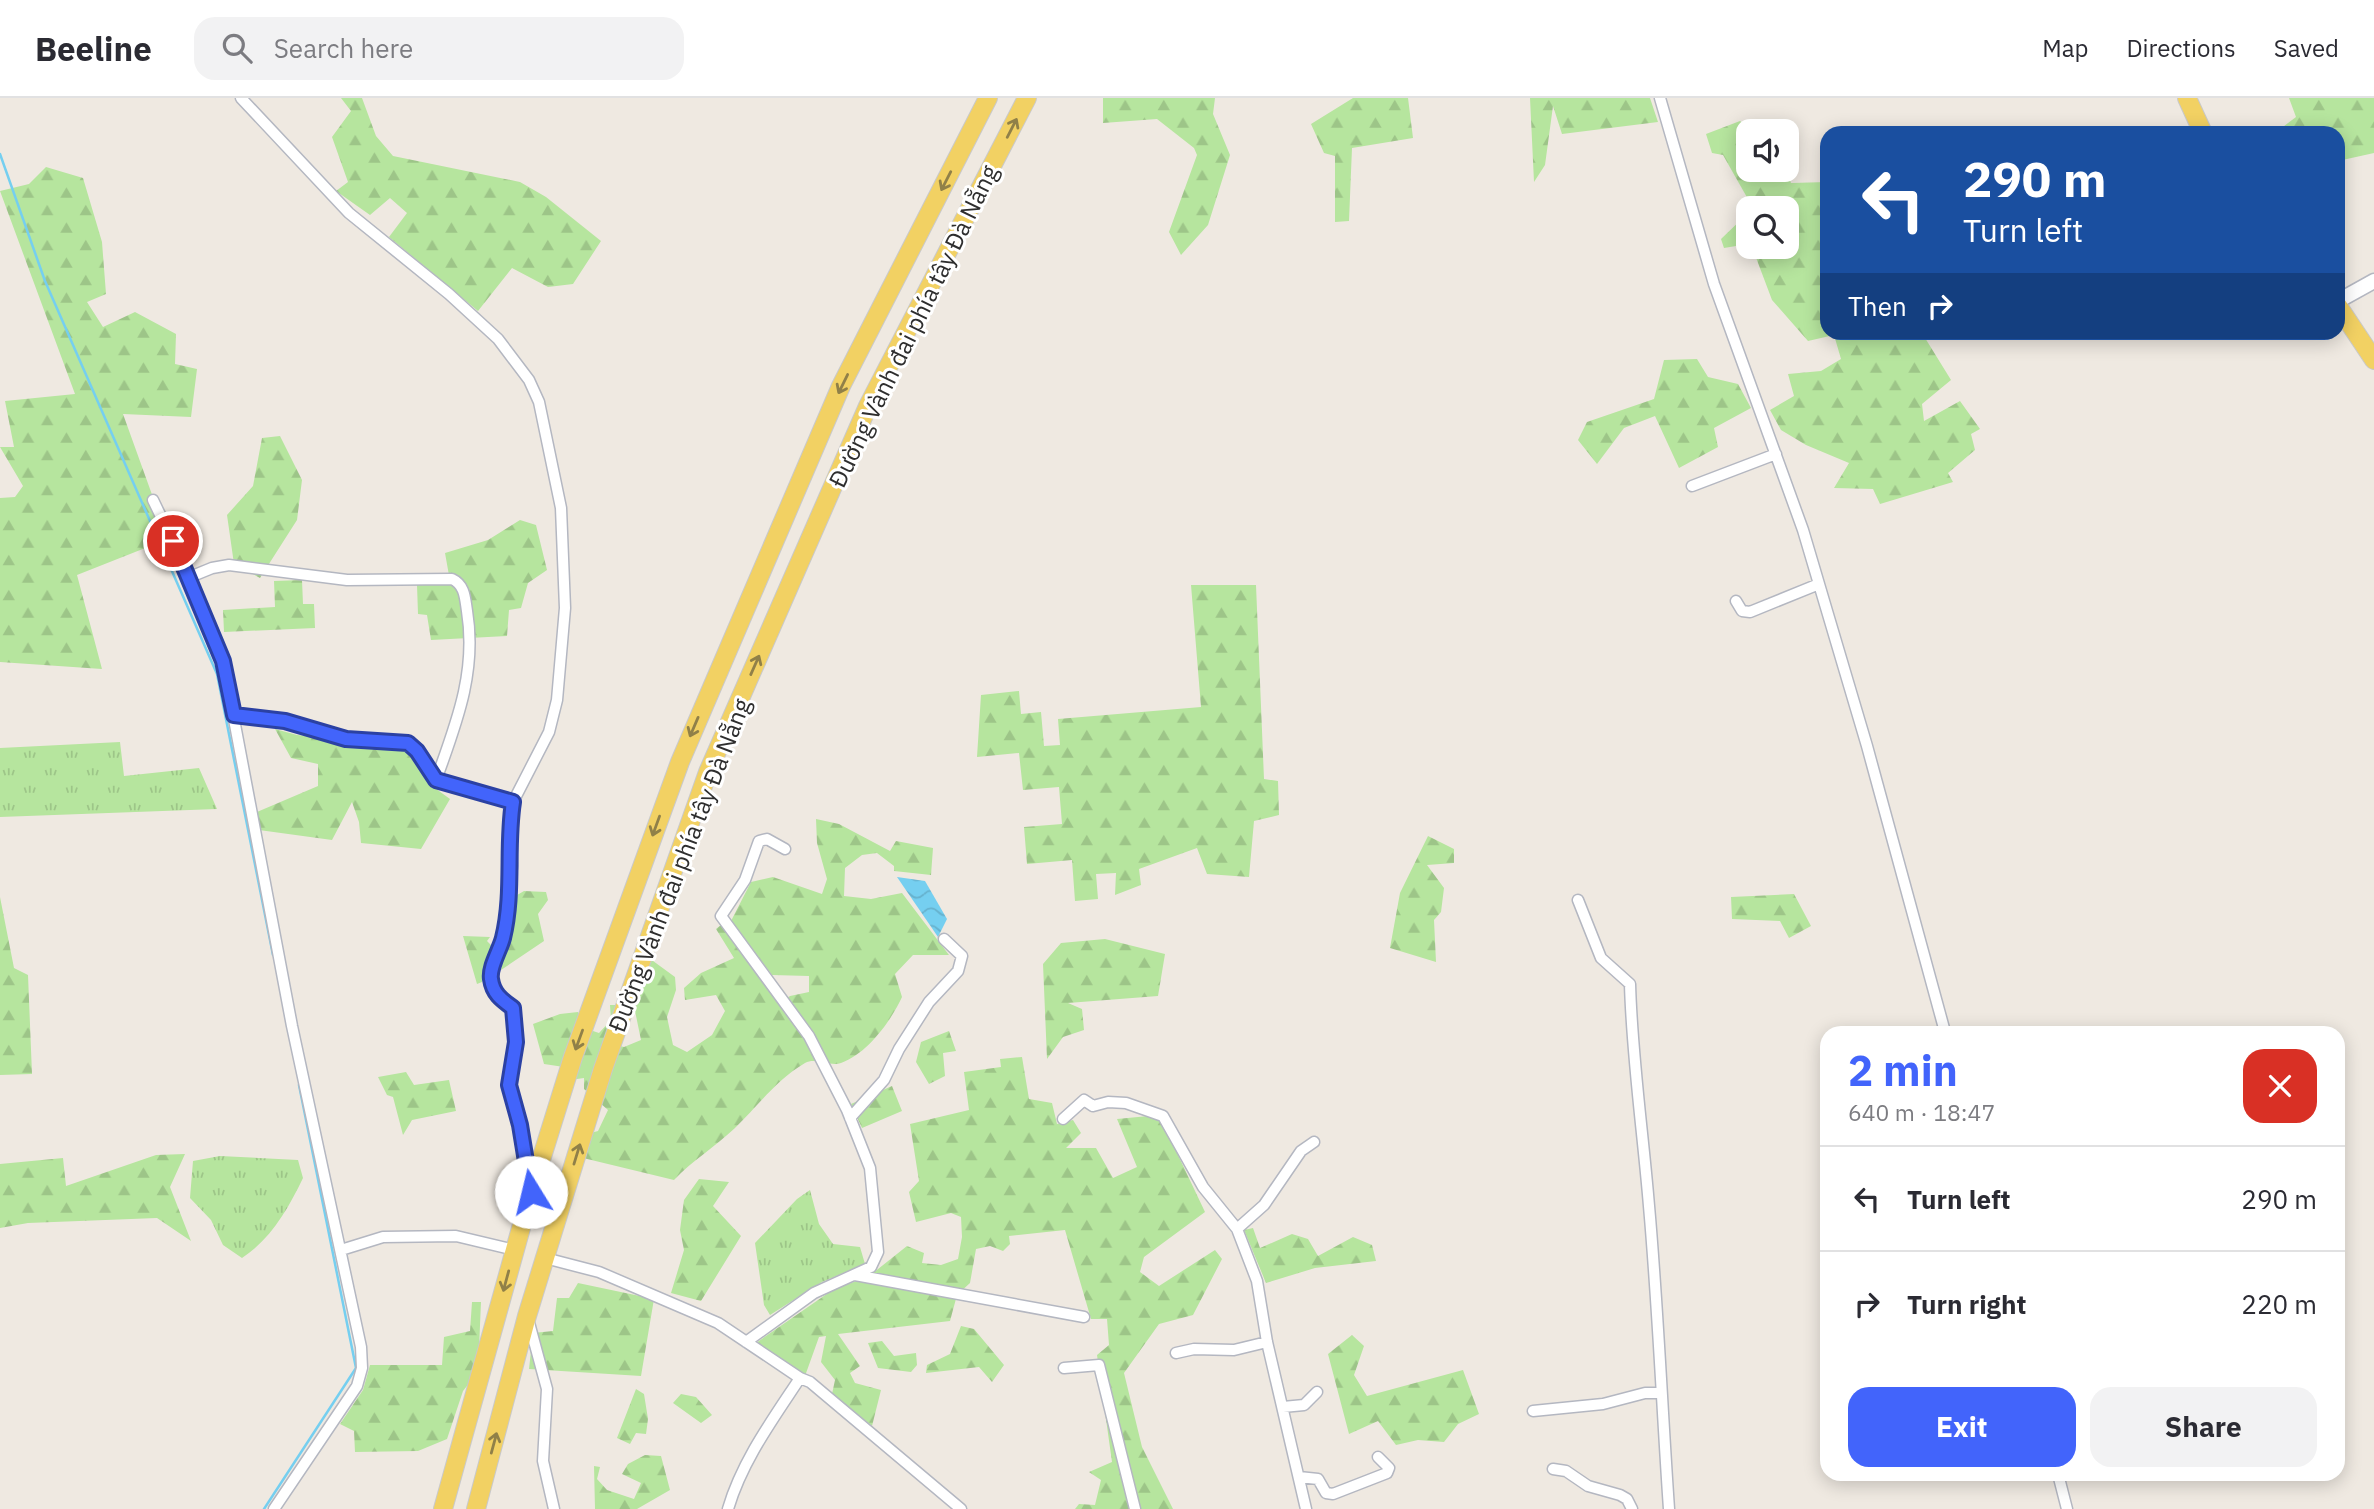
<!DOCTYPE html>
<html lang="en">
<head>
<meta charset="utf-8">
<style>
  :root { --surface:#fff; --page:#f2f2f3; --text:#2b2b33; --muted:#7c7c81; --line:#e1e1e2; --accent:#4264fb }
  body { margin:0; font-family:"IBM Plex Sans",sans-serif; background:var(--page); color:var(--text); height:100vh; display:flex; flex-direction:column; font-size:26px; white-space:nowrap }
  * { box-sizing:border-box; margin:0 }
  p { font-size:23px; color:var(--muted) }
  .icon { flex:none; width:38px; height:38px; fill:none; stroke:currentColor; stroke-width:2; stroke-linecap:round; stroke-linejoin:round }
  .map { position:relative; flex:1; overflow:hidden }
  .panel { position:absolute; left:1820px; top:928px; width:525px; height:455px; display:flex; flex-direction:column; background:var(--surface); border-radius:21px; box-shadow:0 4px 18px #0003 }
  .panel>* { flex:none }
  .hud { position:absolute; left:1820px; top:28px; width:525px; height:214px; border-radius:21px; box-shadow:0 4px 18px #0003; background:#1a4fa0; color:#fff; overflow:hidden }
  .controls { position:absolute; left:1736px; top:21px; display:grid; gap:14px }
  .controls a { display:grid; place-items:center; width:63px; height:63px; border-radius:14px; background:var(--surface); box-shadow:0 4px 18px #0003; font-size:35px }
  .pin { position:absolute; display:grid; place-items:center; width:60px; height:60px; color:#fff; margin:-30px; border:4px solid #fff; border-radius:50%; box-shadow:0 2px 7px #0007 }
  .me { position:absolute; width:77px; margin:-38px; rotate:351deg; stroke-linejoin:round; filter:drop-shadow(0 0 5px #0008) }
  .turn { display:flex; align-items:center; gap:24px; height:147px; padding:0 28px; font-size:32px }
  .turn .icon { width:91px; height:91px; stroke-width:2.5 }
  .turn b { display:block; font-size:49px; line-height:60px }
  .then { display:flex; align-items:center; height:66px; padding:0 28px; background:#0003; gap:14px; font-size:26px }
  .round { display:grid; place-items:center; flex:none; width:74px; height:74px; border-radius:21px; background:var(--page) }
  .head { display:flex; align-items:center; justify-content:space-between; height:119px; padding:0 28px }
  h1 { font-size:42px; font-weight:700; line-height:52px; color:var(--accent) }
  .cta { display:flex; gap:14px; margin-top:auto; padding:14px 28px }
  .cta a { flex:1; height:80px; border-radius:21px; background:var(--accent); color:#fff; font-size:28px; font-weight:700; line-height:80px; text-align:center }
  .cta a+a { background:var(--page); color:var(--text) }
  ul { padding:0; list-style:none }
  li { display:flex; align-items:center; gap:21px; height:105px; padding:0 28px; border-top:2px solid var(--line) }
  li div { flex:1 }
  li b { display:block; font-size:26px }
  li em { font-style:normal }
  header { display:flex; align-items:center; gap:42px; box-sizing:border-box; height:98px; padding:0 35px; background:var(--surface); border-bottom:2px solid var(--line) }
  header strong { font-size:33px }
  nav { display:flex; gap:38px; margin-inline-start:auto; font-size:24px }
  .search { width:490px; height:63px; background:var(--page); display:flex; align-items:center; gap:18px; box-sizing:border-box; padding:0 24px; border-radius:21px; color:var(--muted); font-size:26px }
  .map>svg:first-child { display:block }
</style>
</head>
<body>
<header>
<strong>Beeline</strong>
<div class="search"><svg class="icon" aria-label="search" viewBox="0 0 24 24"><circle cx="10" cy="10" r="6"/><path d="M15 15l6 6"/></svg>Search here</div>
<nav><a>Map</a><a>Directions</a><a>Saved</a></nav>
</header>
<div class="map">
<svg width="2374" height="1411" viewBox="0 0 2374 1411">
  <defs>
    <pattern id="grass-tufts" width="24" height="20" patternUnits="userSpaceOnUse" patternTransform="scale(1.75)"><rect width="24" height="20" fill="#b6e59e"/><path d="M3 7l-1-3M5 7V3M7 7l1-3M15 17l-1-3M17 17v-4M19 17l1-3" fill="none" stroke="#9dc588"/></pattern>
    <pattern id="forest-firs" width="22" height="20" patternUnits="userSpaceOnUse" patternTransform="scale(1.75)"><rect width="22" height="20" fill="#b6e59e"/><path d="M5 1l3.5 6h-7zM16 11l3.5 6h-7z" fill="#9dc588"/></pattern>
    <pattern id="water-waves" width="16" height="10" patternUnits="userSpaceOnUse" patternTransform="scale(1.75)"><rect width="16" height="10" fill="#75cff0"/><path d="M0 5q4-4 8 0t8 0" fill="none" stroke="#66b2ce"/></pattern>
  </defs>
  <rect width="100%" height="100%" fill="#efe9e1"/>
  <path fill="url(#grass-tufts)" d="M120,644L124,678L199,670L217,711L0,719V650Z
    M220,1058L298,1062L303,1080C288,1111 271,1141 242,1160L223,1147L211,1122L190,1100L193,1063Z
    M810,1092L819,1126L833,1146L860,1149L865,1166L822,1184L770,1217L764,1207L755,1145L797,1101Z"/>
  <path fill="url(#forest-firs)" d="M341,0H362L376,38L393,58L520,84L546,99L601,143L573,186L548,189L512,170L478,213L389,139L407,115L390,100L370,117L336,93L348,84L332,39L351,13Z
    M1103,0H1215L1213,16L1230,57L1208,127L1181,157L1169,134L1197,57L1194,50L1157,21L1103,25Z
    M1353,0H1408L1413,40L1352,50L1349,123L1335,124V58L1324,55L1311,26Z
    M1530,0H1650L1658,24L1562,36L1553,8L1545,67L1534,84Z
    M2289,0H2374V55L2338,63V35H2275L2296,19Z
    M1740,23L1755,33H1748V72H1786L1791,85L1827,84V234L1922,235L1951,282L1922,306L1924,323L1960,303L1980,331L1971,336L1975,352L1948,375L1953,384L1880,406L1873,391L1834,390L1849,365L1806,347L1781,332L1770,312L1794,298L1788,276L1821,273L1841,261L1834,237L1808,243L1772,202L1752,149H1787V110H1753L1723,57L1712,55L1706,36Z
    M46,69L83,80L102,144L106,196L87,204L103,229L135,214L176,236L175,266L197,271L191,319L123,316L168,441L77,477L102,571L0,564V400L15,399L23,388L0,349H14L5,303L75,296L0,93L29,86Z
    M1748,115V146L1724,150L1721,141Z
    M1697,261L1708,279L1738,286L1751,310L1714,330L1718,349L1679,370L1655,318L1624,330L1597,366L1578,342L1587,324L1654,301L1664,262Z
    M280,338L302,382L297,422L260,480L234,466L227,417L253,388L262,340Z
    M520,422L536,427L547,472L528,485L521,510L509,512L507,538L431,542L427,517L418,516L417,487L450,483L445,455L488,442Z
    M302,482L303,506H314L315,530L224,534L223,512L275,509L274,483Z
    M1191,487H1256L1264,681L1278,683L1279,717L1254,723L1249,779L1207,776L1197,750L1139,771L1141,787L1115,797L1116,775L1096,776L1098,801L1075,803L1072,762L1027,766L1024,729L1062,726L1059,689L1023,692L1019,655L977,659L981,597L1019,593L1021,616L1041,614L1044,648L1060,647L1058,621L1201,609Z
    M275,631L297,637L411,649L428,685L450,701L421,751L361,745L359,724L352,704L332,742L259,732L252,716L318,688V666L291,660Z
    M816,721L839,726L890,753L896,743L933,750L931,777L894,773V768L877,755L862,757L845,770L844,798L871,801L902,795L949,857H913L895,876L902,899C891,923 867,956 841,965C830,969 816,959 805,965C776,982 759,1007 735,1030C715,1049 693,1062 674,1082L579,1059L583,1037L598,1033L608,1012L584,991V980L563,983L564,969L544,966L533,926L560,916L578,914L587,931L599,935L611,922L610,907H625L630,923L608,936V945L624,949L641,942L628,879L649,860L675,879L676,892L667,919L673,947L687,954L712,937L725,913L716,897L685,902L684,890L701,875L734,860L716,831L721,827L779,906L790,898L809,894V878L772,877L731,823L751,784L773,779L822,796L827,781L817,745Z
    M1428,738L1454,751V765L1427,767L1444,790L1441,814L1434,822L1436,864L1390,850L1400,795Z
    M524,793L546,794L548,802L538,816L544,843L501,872L512,800Z
    M1794,796L1811,828L1789,840L1780,823L1732,821L1731,799Z
    M0,799L14,870L28,877L32,976L0,977Z
    M463,838L490,839L487,843L493,849L482,884L477,886Z
    M1105,841L1165,856L1158,898L1068,905L1082,911L1084,932L1063,939L1047,961L1043,866L1061,845Z
    M949,933L956,953L943,955L945,978L929,986L916,964L921,944Z
    M1022,959L1029,1001L1052,1005L1057,1026L1073,1022L1081,1035L1066,1050H1096L1113,1080L1137,1069L1117,1021L1159,1017L1205,1114L1144,1159L1140,1174L1159,1188L1215,1152L1222,1161L1193,1217L1159,1226L1124,1275L1142,1349L1173,1411H1075L1079,1406L1095,1407L1101,1382L1089,1374L1112,1364L1097,1257L1109,1247L1107,1221H1091L1065,1132L1009,1138L1010,1146L1003,1153L990,1148L976,1151L970,1185L957,1197L950,1223L838,1236L860,1268L850,1275L855,1285L881,1292L872,1328L832,1296L835,1282L821,1264L826,1238L819,1239L805,1278L756,1245L834,1191L868,1179L907,1148L924,1155L922,1165L941,1167L958,1161L962,1139L961,1119L951,1115L916,1124L909,1094L919,1083L910,1026L969,1012L964,974L1001,969L1000,961Z
    M406,974L414,987L449,982L456,1013L412,1022L403,1037L393,999L387,997L378,979Z
    M892,988L902,1013L862,1030L851,1006Z
    M185,1056L170,1089L191,1143L157,1120L28,1125L0,1130V1066L63,1060L66,1088L156,1057Z
    M699,1081L729,1084L713,1108L741,1138L701,1203L671,1195L684,1152L680,1132L684,1102Z
    M1253,1130L1260,1150L1292,1136L1308,1141L1318,1158L1353,1139L1372,1147L1376,1163L1315,1170L1266,1185L1244,1132Z
    M578,1185L654,1201L641,1278L529,1271L533,1235L553,1233L557,1200H569Z
    M472,1204H481L478,1274L463,1293L447,1341L418,1353L355,1354L354,1333L340,1326L363,1292L370,1267H442L444,1239L470,1233Z
    M961,1228L974,1231L1004,1267L992,1284L979,1269L926,1275L927,1267L950,1256Z
    M1352,1237L1364,1248L1354,1277L1367,1298L1463,1272L1479,1316L1458,1326L1444,1344L1418,1342L1396,1347L1378,1323L1349,1336L1328,1256Z
    M882,1243L894,1258L916,1255L917,1267L911,1274L878,1270L868,1245Z
    M636,1291L644,1296L648,1321L646,1336L636,1335L630,1346L617,1340Z
    M681,1296L696,1299L712,1317L701,1325L673,1305Z
    M645,1357L661,1358L670,1392L637,1411H595L594,1368L600,1369L597,1381L607,1392L634,1401L641,1385L622,1376L628,1366Z"/>
  <path fill="url(#water-waves)" d="M897,779L925,783L947,821L938,839Z"/>
  <g fill="none" stroke-linecap="round" stroke-linejoin="round">
    <path stroke="#75cff0" stroke-width="2.5" d="M0,56L45,183L217,576L273,857
      M264,1411L356,1270L299,987"/>
    <defs>
      <path id="minor" d="M241,0L349,115L449,196L498,241L529,282L539,304L561,410L565,510L557,602L549,634L513,704L510,722L512,768L504,839L490,879L496,897L513,910L516,944L509,987L520,1027L530,1087
        M1660,0L1714,186L1803,432L1867,648L1945,934
        M1692,388L1776,356
        M153,402L190,479L223,563L292,928L361,1249L362,1270L357,1288L274,1411
        M190,479L212,470L229,467L347,482L452,481C465,487 465,500 467,513C477,574 456,626 436,682
        M1736,503L1742,513L1750,514L1819,486
        M234,617L285,623L346,641L408,645L417,653L436,682L513,704
        M1578,802L1601,860L1630,886C1632,960 1643,1034 1649,1108C1658,1209 1662,1310 1669,1411
        M850,1020L884,982L899,951L929,904L958,873L962,858L944,841
        M1063,1021L1084,1002L1093,1008L1108,1004L1126,1005L1163,1018L1203,1089L1237,1131L1257,1183L1267,1244L1306,1411
        M1237,1131L1264,1107L1301,1053L1314,1044
        M341,1152L383,1139L456,1138L515,1152
        M545,1160L599,1174L718,1225L800,1280L810,1284L961,1411
        M855,1177L1084,1219
        M528,1221L547,1291L543,1363L554,1411
        M746,1244L814,1195L871,1169L878,1154L870,1070L847,1012L809,938L721,818L745,782L759,743L767,741L785,751
        M1176,1255L1194,1251L1234,1252L1267,1244
        M1064,1270L1099,1267L1135,1411
        M1283,1309L1304,1307L1317,1294
        M1533,1313L1603,1306L1645,1295H1661
        M1553,1371L1566,1373L1588,1388L1620,1397L1627,1401L1632,1411
        M2058,1376L2067,1411
        M1299,1379L1318,1381L1326,1395L1333,1396L1387,1375L1389,1370L1378,1359
        M728,1411C742,1363 773,1321 800,1280"/>
      <path id="tertiary" d="M2338,203L2374,183"/>
      <path id="primary" d="M2187,0L2203,35
        M2338,208L2374,262
        M443,1411L531,1094L573,959L680,664L841,288L988,0
        M476,1411L527,1218L603,971L708,674L868,308L1027,0"/>
    </defs>
    <use href="#minor" stroke="#b4b7c1" stroke-width="13"/>
    <use href="#tertiary" stroke="#b4b7c1" stroke-width="17"/>
    <use href="#primary" stroke="#c9c9c9" stroke-width="20"/>
    <use href="#minor" stroke="#fff" stroke-width="10"/>
    <use href="#tertiary" stroke="#fff" stroke-width="14"/>
    <use href="#primary" stroke="#f2d163" stroke-width="18"/>
  </g>
  <defs><path id="oneway-shaft" d="M-6 0H5M1.5-3L5.5 0L1.5 3" fill="none" stroke-width="1.6" stroke-linecap="round" stroke-linejoin="round" transform="scale(1.75)"/></defs>
  <g stroke="#908048">
    <use href="#oneway-shaft" transform="translate(1012 30) rotate(-63)"/>
    <use href="#oneway-shaft" transform="translate(946 83) rotate(117)"/>
    <use href="#oneway-shaft" transform="translate(843 286) rotate(116)"/>
    <use href="#oneway-shaft" transform="translate(755 567) rotate(-66)"/>
    <use href="#oneway-shaft" transform="translate(694 629) rotate(113)"/>
    <use href="#oneway-shaft" transform="translate(656 728) rotate(110)"/>
    <use href="#oneway-shaft" transform="translate(579 942) rotate(110)"/>
    <use href="#oneway-shaft" transform="translate(577 1056) rotate(-73)"/>
    <use href="#oneway-shaft" transform="translate(506 1183) rotate(105)"/>
    <use href="#oneway-shaft" transform="translate(494 1345) rotate(-75)"/>
  </g>
  <g fill="none" stroke-linecap="round" stroke-linejoin="round">
    <defs>
      <path id="route" d="M173,443L223,563L234,617L285,623L346,641L408,645L417,653L436,682L513,704C506,749 514,795 503,840C500,852 489,869 491,881C493,896 502,902 513,910L516,944L509,987L520,1027L531,1094"/>
    </defs>
    <use href="#route" stroke="#2b41a3" stroke-width="18"/>
    <use href="#route" stroke="#4264fb" stroke-width="12"/>
  </g>
  <g text-anchor="middle" dominant-baseline="central" stroke-width="6" stroke-linejoin="round" paint-order="stroke">
    <g font-size="24" fill="#2e2e2e" stroke="#fff">
      <text transform="translate(913 228) rotate(-64)">Đường Vành đai phía tây Đà Nẵng</text>
      <text transform="translate(679 767) rotate(-69)">Đường Vành đai phía tây Đà Nẵng</text>
    </g>
  </g>
</svg>
<div class="controls">
<a><svg class="icon" aria-label="sound" viewBox="0 0 24 24"><path d="M4 9h4l5-4v14l-5-4H4zM17 9q2 3 0 6"/></svg></a>
<a><svg class="icon" aria-label="search" viewBox="0 0 24 24"><circle cx="10" cy="10" r="6"/><path d="M15 15l6 6"/></svg></a>
</div>
<div class="pin" style="left:173px;top:443px;background:#d93025"><svg class="icon" aria-label="arrive" viewBox="0 0 24 24"><path d="M6 21V4h12l-3 4 3 4H6"/></svg></div>
<svg class="me" style="left:531px;top:1094px" viewBox="-20 -20 40 40"><circle r="19" fill="#fff"/><path d="M0-13L10 11 0 6-10 11z" fill="#4264fb"/></svg>
<div class="hud">
<div class="turn"><svg class="icon" aria-label="left" viewBox="0 0 24 24"><path d="M17 20v-9H6M10 6l-5 5 5 5"/></svg><div><b>290 m</b>Turn left</div></div>
<div class="then">Then<svg class="icon" aria-label="right" viewBox="0 0 24 24"><path d="M7 20v-9h11M14 6l5 5-5 5"/></svg></div>
</div>
<section class="panel">
<div class="head"><div><h1>2 min</h1><p>640 m · 18:47</p></div><a class="round" style="background:#d93025;color:#fff"><svg class="icon" aria-label="close" viewBox="0 0 24 24"><path d="M6 6l12 12M18 6L6 18"/></svg></a></div>
<ul>
<li><svg class="icon" aria-label="left" viewBox="0 0 24 24"><path d="M17 20v-9H6M10 6l-5 5 5 5"/></svg><div><b>Turn left</b></div><em>290 m</em></li>
<li><svg class="icon" aria-label="right" viewBox="0 0 24 24"><path d="M7 20v-9h11M14 6l5 5-5 5"/></svg><div><b>Turn right</b></div><em>220 m</em></li>
</ul>
<div class="cta"><a>Exit</a><a>Share</a></div>
</section>
</div>
</body>
</html>
